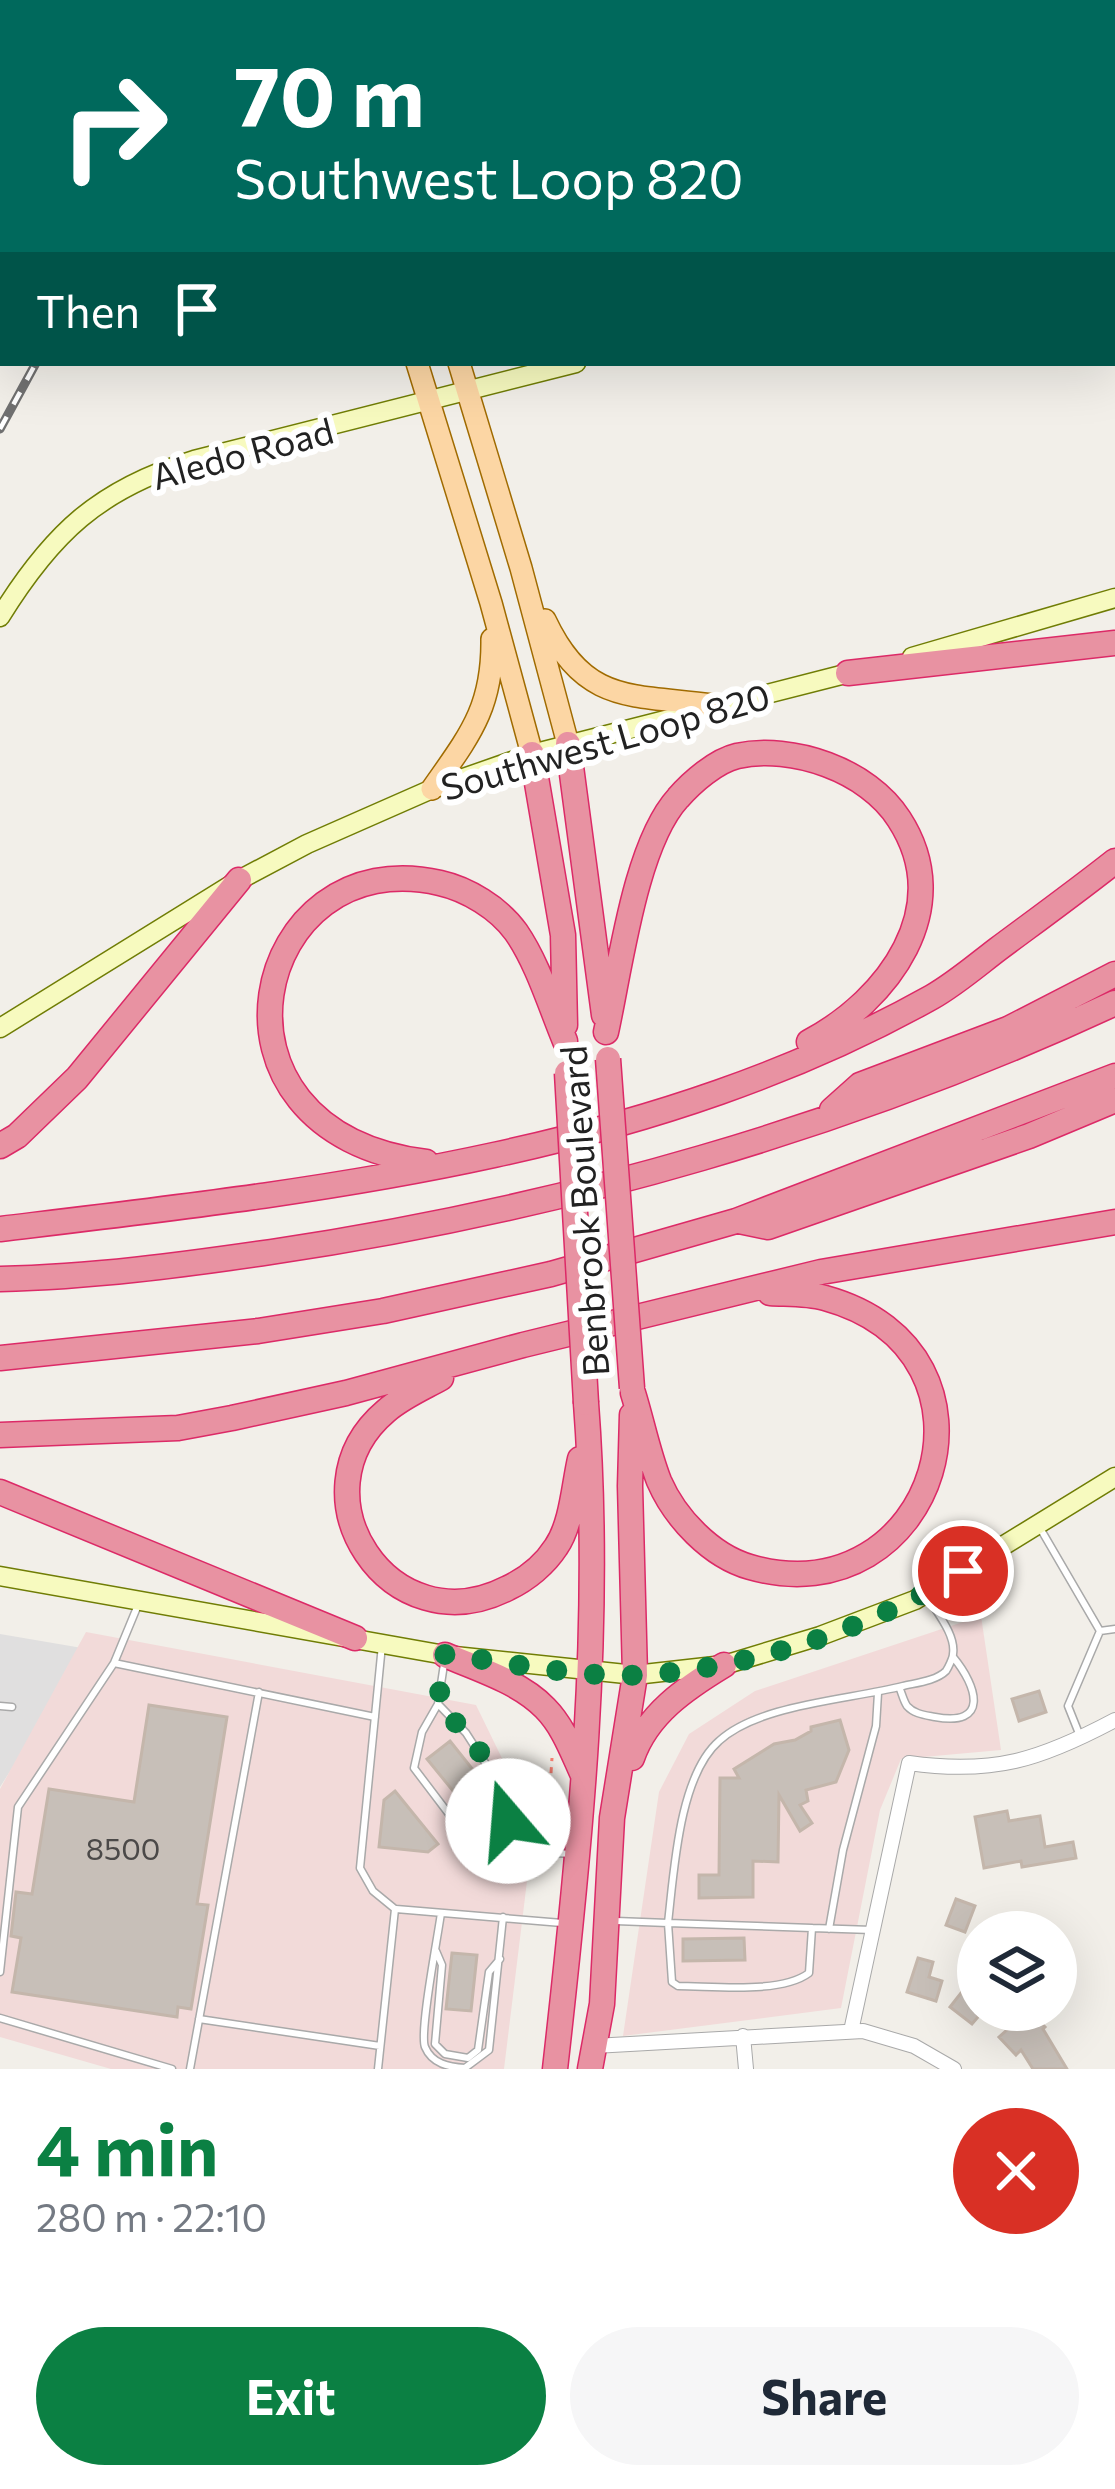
<!DOCTYPE html>
<html lang="en">
<head>
<meta charset="utf-8">
<style>
  :root { --surface:#fff; --page:#f6f6f7; --text:#1f2937; --muted:#747a83; --accent:#0b8043 }
  body { margin:0; font-family:Commissioner,sans-serif; background:var(--page); color:var(--text); height:100vh; display:flex; flex-direction:column; font-size:45px; white-space:nowrap }
  * { box-sizing:border-box; margin:0 }
  p { font-size:39px; color:var(--muted) }
  .icon { flex:none; width:66px; height:66px; fill:none; stroke:currentColor; stroke-width:2; stroke-linecap:round; stroke-linejoin:round }
  .map { position:relative; height:2069px; overflow:hidden }
  .drawer { display:flex; flex-direction:column; background:var(--surface); flex:1 }
  .drawer>* { flex:none }
  .hud { position:absolute; left:0px; top:0px; width:1116px; height:366px; box-shadow:0 12px 48px #0002; background:#00695c; color:#fff; overflow:hidden }
  .buttons { position:absolute; left:957px; top:1911px; display:grid; gap:24px }
  .buttons a { display:grid; place-items:center; width:120px; height:120px; border-radius:50%; background:var(--surface); box-shadow:0 12px 48px #0002; font-size:60px }
  .pin { position:absolute; display:grid; place-items:center; width:102px; height:102px; color:#fff; margin:-51px; border:6px solid #fff; border-radius:50%; box-shadow:0 3px 12px #0007 }
  .me { position:absolute; width:132px; margin:-66px; rotate:342deg; stroke-linejoin:round; filter:drop-shadow(0 0 9px #0008) }
  .turn { display:flex; align-items:center; gap:42px; height:252px; padding:0 36px; font-size:54px }
  .turn .icon { width:156px; height:156px; stroke-width:2.5 }
  .turn b { display:block; font-size:84px; line-height:102px }
  .then { display:flex; align-items:center; height:114px; padding:0 36px; background:#0003; gap:24px; font-size:45px }
  .round { display:grid; place-items:center; flex:none; width:126px; height:126px; border-radius:63px; background:var(--page) }
  .summary { display:flex; align-items:center; justify-content:space-between; height:204px; padding:0 36px }
  h1 { font-size:72px; font-weight:700; line-height:90px; color:var(--accent) }
  .cta { display:flex; gap:24px; margin-top:auto; padding:24px 36px }
  .cta a { flex:1; height:138px; border-radius:72px; background:var(--accent); color:#fff; font-size:48px; font-weight:700; line-height:138px; text-align:center }
  .cta a+a { background:var(--page); color:var(--text) }
  .map>svg:first-child { display:block }
</style>
</head>
<body>
<div class="map">
<svg width="1115" height="2069" viewBox="0 0 1115 2069">
  <rect width="100%" height="100%" fill="#f2efe9"/>
  <path fill="#e0dfdf" d="M0,1634L88,1649L0,1787Z"/>
  <path fill="#f2dad9" d="M981,1616L1001,1750L901,1759L880,1810L841,2008L623,2036L659,1792L689,1734L755,1691Z
    M86,1632L476,1705L534,1824L504,2069H111L0,2037V1789Z"/>
  <path fill="#cdebb0" d="M0,0H144L3,3L0,224Z"/>
  <g fill="none" stroke-linecap="round" stroke-linejoin="round">
    <path stroke="#aad3df" stroke-width="30" d="M565,0L566,3
      M20,3L23,0
      M786,3L788,0
      M0,20L3,18"/>
  </g>
  <path fill="#c7bfb8" stroke="#c4b6ab" stroke-width="3" d="M1039,1691L1046,1712L1019,1721L1012,1699Z
    M149,1705L227,1717L197,1904L208,1905L191,2009L178,2007L177,2017L12,1992L21,1938L11,1936L16,1892L32,1894L49,1789L134,1802Z
    M840,1720L849,1750L836,1782L806,1790L808,1801L800,1805L812,1823L800,1831L779,1795L778,1862L753,1861V1897L699,1898V1875H719L720,1778H739L734,1769L774,1744L795,1740L811,1731V1727Z
    M450,1741L493,1795L471,1813L427,1759Z
    M395,1791L438,1844L428,1852L379,1847L384,1800Z
    M1007,1811L1009,1821L1040,1816L1045,1847L1073,1842L1076,1858L1022,1867L1021,1861L984,1868L975,1817Z
    M956,1899L975,1906L965,1932L946,1925Z
    M744,1938L745,1960L683,1961V1939Z
    M452,1953L477,1955L471,2011L446,2009Z
    M918,1958L933,1962L929,1977L942,1981L936,2001L907,1992Z
    M964,1989L978,2000V2017L972,2024L950,2007Z
    M989,2010H1028L1045,2027L1043,2029L1067,2069H1033L1021,2050L1016,2055L999,2037L1008,2029Z"/>
  <g fill="none" stroke-linecap="round" stroke-linejoin="round">
    <defs>
      <path id="lane" d="M1040,1528L1100,1631L1068,1706L1080,1736
        M1100,1631L1115,1629
        M114,1663L375,1717
        M444,1664L438,1704L422,1732L414,1768L458,1826L487,1849L572,1854
        M899,1687C902,1693 903,1700 907,1706C914,1714 925,1715 935,1717C989,1727 978,1687 953,1657
        M438,1704L466,1733L504,1792L512,1849
        M0,1706L12,1707
        M396,1909L562,1923
        M441,1913C438,1936 419,2032 425,2047C432,2064 449,2067 465,2068L489,2050L503,1917
        M616,1921L668,1923C674,1871 679,1776 719,1741C759,1704 849,1700 903,1686C915,1683 936,1681 946,1671C948,1668 953,1658 953,1654C956,1635 937,1613 927,1596
        M812,1928L809,1973C781,1994 714,1986 678,1986L672,1982L668,1923L812,1928L872,1930
        M829,1929L843,1850L876,1726L878,1693
        M436,1951L442,1965L435,2044L445,2054L468,2058L478,2050L489,1972L500,1959
        M0,1972L18,1807L114,1663L138,1605
        M0,2018L172,2069
        M199,2019L380,2046
        M190,2069L259,1692
        M378,2069L395,1909L373,1891L360,1868L382,1645"/>
      <path id="street" d="M851,2031L909,1763C993,1775 1040,1760 1115,1720
        M743,2036L746,2069
        M594,2046L863,2031L914,2046L954,2069"/>
      <path id="secondary" d="M948,3L949,0
        M0,617C52,533 99,489 194,460L576,363
        M912,657L1115,598
        M0,1028L239,880L307,844L432,789L532,754L857,671
        M0,1576L445,1655L635,1675L724,1665L820,1636L915,1600L1115,1477"/>
      <path id="primary" d="M312,0L313,3
        M349,0L350,3
        M417,363L491,603L532,754
        M459,363L521,568L568,744
        M545,620C585,705 631,694 713,705
        M432,789C469,736 493,708 492,639"/>
      <path id="highway" d="M848,673L1115,643
        M568,744L604,1015
        M532,754L563,935L565,1025
        M606,1032C620,969 635,845 678,798C692,782 716,761 737,756C792,744 868,770 899,819C957,908 888,1000 809,1042
        M832,1110L860,1085L1008,1029L1115,974
        M0,1146L17,1136L77,1078L239,880
        M426,1162C183,1131 252,839 440,883C467,889 499,908 516,932C538,964 550,1005 565,1041
        M739,1221L768,1227L1029,1136L1115,1100
        M0,1229C317,1191 648,1156 932,997C955,984 977,965 998,949C1037,920 1077,891 1115,861
        M0,1279C91,1277 182,1265 271,1252C561,1209 849,1127 1115,1003
        M0,1358L258,1331L383,1311L551,1274L736,1221L1115,1076
        M441,1378C423,1388 402,1397 386,1411C289,1493 390,1649 508,1588C527,1579 545,1564 556,1547C572,1524 574,1485 580,1459
        M633,1393C642,1422 648,1453 659,1481C675,1518 711,1556 750,1567C935,1620 1021,1352 825,1298C808,1293 788,1294 770,1293
        M0,1435L178,1428L232,1418L346,1393L523,1345L821,1272L1115,1222
        M0,1492L355,1638
        M445,1655C478,1669 520,1682 545,1708C563,1726 572,1751 582,1773
        M632,1758C647,1714 686,1688 724,1665
        M555,2069C580,1848 603,1626 586,1403
        M590,2069L602,2004L612,1818L635,1675L630,1486L632,1415"/>
    </defs>
    <use href="#lane" stroke="#a9a9a9" stroke-width="9"/>
    <use href="#street" stroke="#a9a9a9" stroke-width="16"/>
    <use href="#secondary" stroke="#707d05" stroke-width="21"/>
    <use href="#primary" stroke="#a06b00" stroke-width="24"/>
    <use href="#highway" stroke="#dc2a67" stroke-width="27"/>
    <path stroke="#fa8072" stroke-width="3" stroke-dasharray="6 6" stroke-linecap="butt" d="M547,1833L552,1758"/>
    <use href="#lane" stroke="#fff" stroke-width="6"/>
    <use href="#street" stroke="#fff" stroke-width="14"/>
    <use href="#secondary" stroke="#f7fabf" stroke-width="18"/>
    <use href="#primary" stroke="#fcd6a4" stroke-width="21"/>
    <use href="#highway" stroke="#e892a2" stroke-width="24"/>
    <defs>
      <path id="rail" d="M230,3L231,0
        M0,429L36,363"/>
    </defs>
    <use href="#rail" stroke="#707070" stroke-width="9"/>
    <use href="#rail" stroke="#fff" stroke-width="4.5" stroke-dasharray="14" stroke-linecap="butt"/>
    <defs>
      <path id="highway-bridge" d="M608,1059L632,1388
        M567,1073L586,1403"/>
    </defs>
    <use href="#highway-bridge" stroke="#dc2a67" stroke-width="27" stroke-linecap="butt"/>
    <use href="#highway-bridge" stroke="#e892a2" stroke-width="24"/>
  </g>
  <g fill="none" stroke-linecap="round" stroke-linejoin="round">
    <path stroke="#0b8043" stroke-width="21" stroke-dasharray="0 37.8" d="M508,1821C501,1771 472,1739 438,1704L445,1654C506,1662 579,1678 639,1675C751,1669 869,1629 963,1571"/>
  </g>
  <g text-anchor="middle" dominant-baseline="central" stroke-width="12" stroke-linejoin="round" paint-order="stroke">
    <g font-size="30" fill="#4b4948">
      <text x="123" y="1847">8500</text>
    </g>
    <g font-size="36" fill="#222" stroke="#fff">
      <text transform="translate(242 452) rotate(-15)">Aledo Road</text>
      <text transform="translate(605 740) rotate(-16)">Southwest Loop 820</text>
      <text transform="translate(583 1211) rotate(-94)">Benbrook Boulevard</text>
    </g>
  </g>
</svg>
<div class="buttons">
<a><svg class="icon" aria-label="layers" viewBox="0 0 24 24"><path d="M12 4l9 5-9 5-9-5zM3 14l9 5 9-5"/></svg></a>
</div>
<div class="pin" style="left:963px;top:1571px;background:#d93025"><svg class="icon" aria-label="arrive" viewBox="0 0 24 24"><path d="M6 21V4h12l-3 4 3 4H6"/></svg></div>
<svg class="me" style="left:508px;top:1821px" viewBox="-20 -20 40 40"><circle r="19" fill="#fff"/><path d="M0-13L10 11 0 6-10 11z" fill="#0b8043"/></svg>
<div class="hud">
<div class="turn"><svg class="icon" aria-label="right" viewBox="0 0 24 24"><path d="M7 20v-9h11M14 6l5 5-5 5"/></svg><div><b>70 m</b>Southwest Loop 820</div></div>
<div class="then">Then<svg class="icon" aria-label="arrive" viewBox="0 0 24 24"><path d="M6 21V4h12l-3 4 3 4H6"/></svg></div>
</div>
</div>
<section class="drawer">
<div class="summary"><div><h1>4 min</h1><p>280 m · 22:10</p></div><a class="round" style="background:#d93025;color:#fff"><svg class="icon" aria-label="close" viewBox="0 0 24 24"><path d="M6 6l12 12M18 6L6 18"/></svg></a></div>
<div class="cta"><a>Exit</a><a>Share</a></div>
</section>
</body>
</html>
